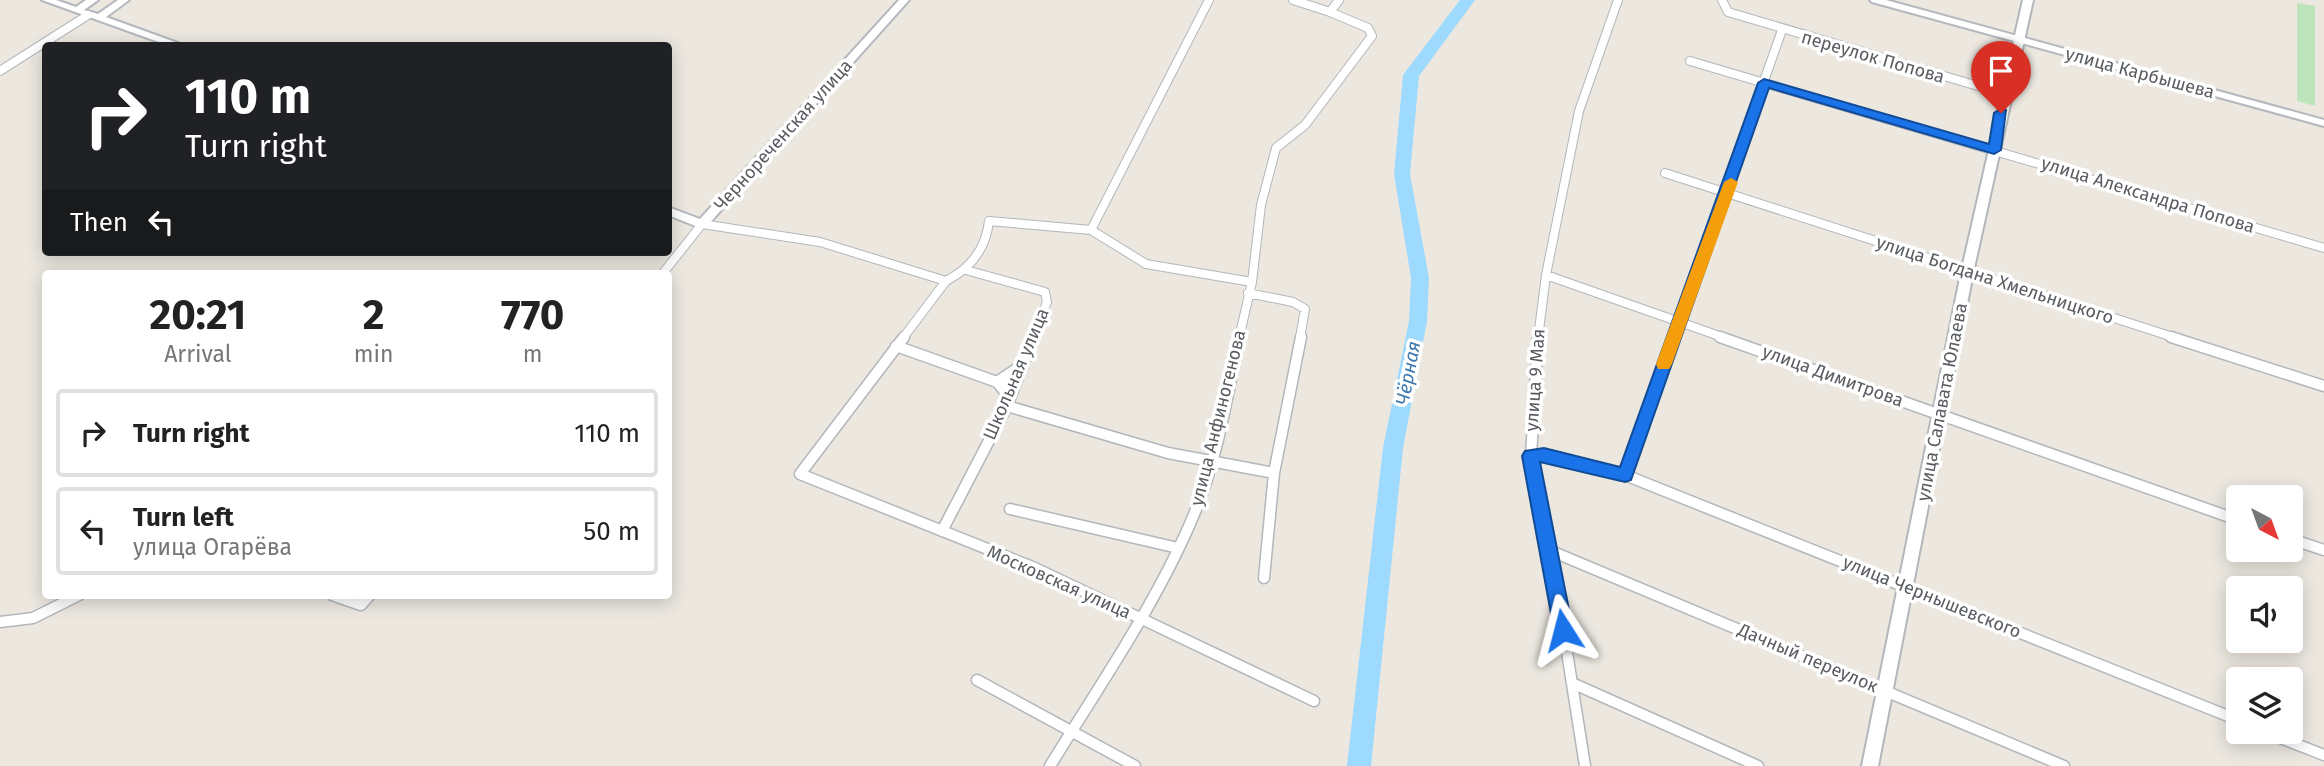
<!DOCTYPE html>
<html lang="en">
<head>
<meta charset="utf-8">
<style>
  :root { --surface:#fff; --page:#f2f2f2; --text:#222; --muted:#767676; --line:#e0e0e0 }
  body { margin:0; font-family:"Fira Sans",sans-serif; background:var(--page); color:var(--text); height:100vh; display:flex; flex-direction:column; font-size:26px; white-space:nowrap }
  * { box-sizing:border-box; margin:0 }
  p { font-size:23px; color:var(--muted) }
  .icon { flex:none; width:38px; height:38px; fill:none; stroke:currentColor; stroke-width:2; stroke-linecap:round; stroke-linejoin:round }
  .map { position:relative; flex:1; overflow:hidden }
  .sheet { position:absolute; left:42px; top:270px; width:630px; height:329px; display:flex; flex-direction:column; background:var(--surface); border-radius:7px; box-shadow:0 4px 18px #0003 }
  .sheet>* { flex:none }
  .guide { position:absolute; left:42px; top:42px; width:630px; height:214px; border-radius:7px; box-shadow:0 4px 18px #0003; background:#202124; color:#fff; overflow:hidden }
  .needle { width:46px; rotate:139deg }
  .tools { position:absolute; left:2226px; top:485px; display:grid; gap:14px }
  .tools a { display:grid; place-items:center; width:77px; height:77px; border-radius:7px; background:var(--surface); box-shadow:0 4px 18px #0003; font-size:35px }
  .pin { position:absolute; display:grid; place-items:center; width:60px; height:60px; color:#fff; margin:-72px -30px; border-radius:50% 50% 50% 0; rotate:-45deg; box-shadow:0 0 7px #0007 }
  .pin .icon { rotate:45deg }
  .me { position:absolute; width:77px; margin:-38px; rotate:351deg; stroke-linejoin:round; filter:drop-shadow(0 0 5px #0008) }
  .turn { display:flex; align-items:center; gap:24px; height:147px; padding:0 28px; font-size:32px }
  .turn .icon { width:91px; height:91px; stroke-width:2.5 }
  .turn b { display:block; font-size:49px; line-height:60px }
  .then { display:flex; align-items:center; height:66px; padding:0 28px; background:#0003; gap:14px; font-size:26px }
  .eta { display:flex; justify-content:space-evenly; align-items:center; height:119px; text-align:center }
  .eta b { font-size:42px; font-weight:700; line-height:49px }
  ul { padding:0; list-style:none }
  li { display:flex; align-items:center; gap:21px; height:88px; margin:0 14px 10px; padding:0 14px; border:4px solid var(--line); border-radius:7px }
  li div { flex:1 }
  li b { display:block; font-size:26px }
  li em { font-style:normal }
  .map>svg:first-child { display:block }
</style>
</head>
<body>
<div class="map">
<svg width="2324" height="766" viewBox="0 0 2324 766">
  <rect width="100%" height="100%" fill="#ece8e0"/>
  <path fill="#bee4bc" d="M2297,3L2315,6V106L2297,101Z"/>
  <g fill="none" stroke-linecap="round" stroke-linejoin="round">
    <path fill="#9ed9fe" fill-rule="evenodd" d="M1460,0H1475L1419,76L1410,174L1429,278L1427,321L1403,448L1371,766H1347L1383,448L1409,321L1411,278L1394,174L1403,75Z"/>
    <defs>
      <path id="minor-far1" d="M1293,0L1330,12
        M1722,0L1728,12L2005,94
        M1690,61L2324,248
        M0,71L88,15
        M1665,173L2176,338
        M1091,230L1209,0
        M966,270L1045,292L1047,302L1033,338
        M663,273L702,224L820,242L946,281L903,338
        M1546,275L1725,338
        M946,281C971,268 986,249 989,221L1091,230L1146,264L1252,282
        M1248,293L1293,302L1305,309L1300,338
        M1239,338L1252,282L1261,205L1276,148L1305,125L1372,36L1368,28L1330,12L1339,0
        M1538,338L1546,275L1579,111L1618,0
        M1673,338L1782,30"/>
      <path id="minor" d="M904,337L800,474L1035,568L1314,701
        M1538,337L1531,456L1551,551L1585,766
        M1720,337L2238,520
        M2171,337L2324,386
        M896,346L997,382L1005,392L1007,406L1168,453L1274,473
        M997,382L1021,366
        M1531,456L1544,455L1625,475L2238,720
        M1625,475L1674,337
        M1010,509L1178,548
        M942,531L1007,406L1034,337
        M2291,539L2324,550
        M1551,551L2064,766
        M1264,578L1274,473L1301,337
        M332,595L361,605L370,595
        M0,622L33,618L79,595
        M977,680L1135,766
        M1572,683L1758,766
        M2265,732L2324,755
        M1050,766C1101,683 1161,597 1197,507C1219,453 1227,393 1240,337"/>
      <path id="tertiary" d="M2023,0H2033L1973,273L1878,766H1862L1961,273Z"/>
      <path id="secondary" d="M42,0H56L76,7L86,0H98L84,10L98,14L118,0H129L106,17L186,46H170Z
        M899,0H909L706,227H698L668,215V207L700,219Z
        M1870,0H1886L2324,120V126L1872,2Z"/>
    </defs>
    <use href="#minor-far1" stroke="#b3b6bb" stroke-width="10"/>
    <use href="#minor" stroke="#b3b6bb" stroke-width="13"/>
    <use href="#tertiary" stroke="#b3b6bb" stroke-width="4"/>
    <use href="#secondary" stroke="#b4b7bd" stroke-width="4"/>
    <use href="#minor-far1" stroke="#fff" stroke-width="8"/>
    <use href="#minor" stroke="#fff" stroke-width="10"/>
    <use href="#tertiary" fill="#fff" fill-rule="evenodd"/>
    <use href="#secondary" fill="#fff" fill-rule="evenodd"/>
  </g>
  <path fill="#1a73e8" stroke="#114b97" stroke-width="2" d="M1764,79L1989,144L1994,113L2001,109L2006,110L2001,150L1994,154L1769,88L1631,480L1625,482L1540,462L1573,630L1570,636L1563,638L1557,636L1554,630L1522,456L1525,451L1544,448L1620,467L1758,83Z"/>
  <path fill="#f59e0b" d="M1731,178L1738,182L1672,364L1669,369H1658L1656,364L1724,182Z"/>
  <g text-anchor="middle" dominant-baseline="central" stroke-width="7" stroke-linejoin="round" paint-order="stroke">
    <g font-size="18" fill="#595d61" stroke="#fff">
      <text transform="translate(1873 57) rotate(16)">переулок Попова</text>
      <text transform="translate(2140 73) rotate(15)">улица Карбышева</text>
      <text transform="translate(783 135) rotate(-48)">Чернореченская улица</text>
      <text transform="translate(2148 195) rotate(17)">улица Александра Попова</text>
      <text transform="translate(1995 280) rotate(18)">улица Богдана Хмельницкого</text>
      <text transform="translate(1016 374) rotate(-67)">Школьная улица</text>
      <text transform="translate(1833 376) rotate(20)">улица Димитрова</text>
      <text transform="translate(1535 380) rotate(-86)">улица 9 Мая</text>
      <text transform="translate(1942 402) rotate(-79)">улица Салавата Юлаева</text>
      <text transform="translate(1218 418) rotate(-76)">улица Анфиногенова</text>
      <text transform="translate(1059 582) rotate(24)">Московская улица</text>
      <text transform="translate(1932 597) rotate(22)">улица Чернышевского</text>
      <text transform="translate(1808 658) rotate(23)">Дачный переулок</text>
    </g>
    <g font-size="19" font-style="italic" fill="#3d79ae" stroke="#fff">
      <text transform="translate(1408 373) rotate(-79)">Чёрная</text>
    </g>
  </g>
</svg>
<div class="tools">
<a><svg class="needle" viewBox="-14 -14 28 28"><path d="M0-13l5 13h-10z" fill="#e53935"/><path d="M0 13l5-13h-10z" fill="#767676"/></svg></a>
<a><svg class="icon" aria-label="sound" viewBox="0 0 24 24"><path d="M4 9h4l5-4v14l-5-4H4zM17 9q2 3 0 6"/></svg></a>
<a><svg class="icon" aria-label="layers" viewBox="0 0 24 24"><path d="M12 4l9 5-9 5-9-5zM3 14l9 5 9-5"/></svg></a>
</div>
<div class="pin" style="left:2001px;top:113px;background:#d93025"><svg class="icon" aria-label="arrive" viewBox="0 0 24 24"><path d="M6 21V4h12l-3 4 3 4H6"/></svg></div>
<svg class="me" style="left:1563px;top:630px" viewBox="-20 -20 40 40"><path d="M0-17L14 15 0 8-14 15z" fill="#1a73e8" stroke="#fff" stroke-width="4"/></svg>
<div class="guide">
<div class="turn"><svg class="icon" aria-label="right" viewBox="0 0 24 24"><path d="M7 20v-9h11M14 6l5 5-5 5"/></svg><div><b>110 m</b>Turn right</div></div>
<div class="then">Then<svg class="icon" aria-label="left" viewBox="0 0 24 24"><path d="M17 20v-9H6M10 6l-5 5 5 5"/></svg></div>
</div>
<section class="sheet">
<div class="eta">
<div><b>20:21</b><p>Arrival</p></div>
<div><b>2</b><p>min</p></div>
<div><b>770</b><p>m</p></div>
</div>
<ul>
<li><svg class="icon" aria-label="right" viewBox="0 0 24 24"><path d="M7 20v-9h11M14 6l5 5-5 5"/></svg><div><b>Turn right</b></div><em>110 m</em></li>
<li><svg class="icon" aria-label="left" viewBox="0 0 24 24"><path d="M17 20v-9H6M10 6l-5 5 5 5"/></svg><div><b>Turn left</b><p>улица Огарёва</p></div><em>50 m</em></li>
</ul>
</section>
</div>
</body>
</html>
